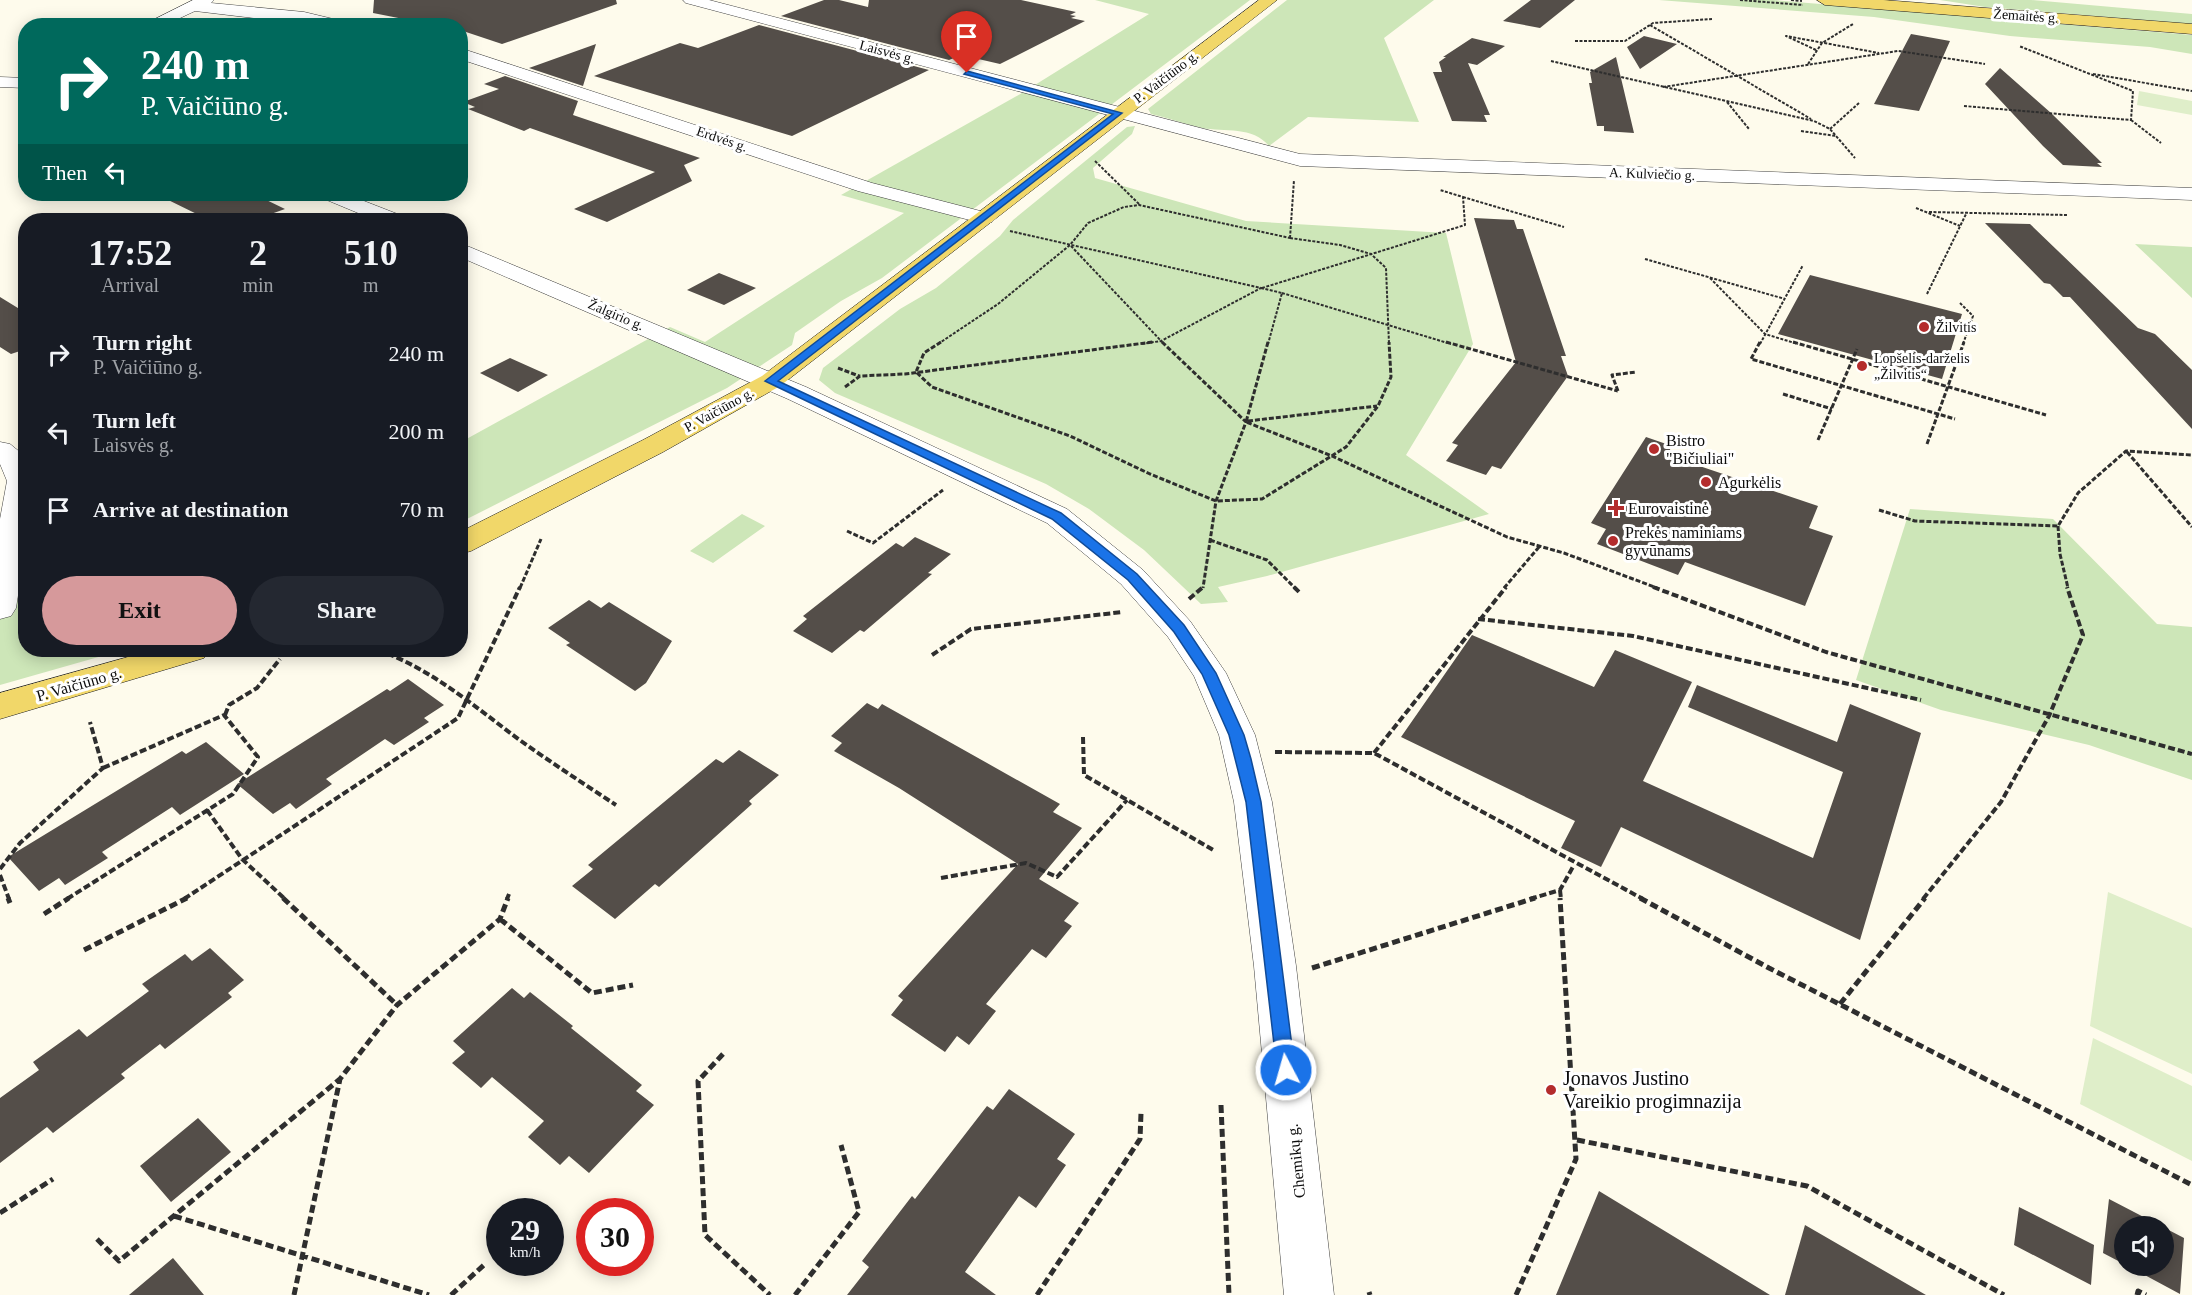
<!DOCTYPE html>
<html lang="en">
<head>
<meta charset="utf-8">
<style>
  :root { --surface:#171b24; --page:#242831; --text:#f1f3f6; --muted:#9ea1a6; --accent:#d6999b }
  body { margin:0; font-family:Georgia,serif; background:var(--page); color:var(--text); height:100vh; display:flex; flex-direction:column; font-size:22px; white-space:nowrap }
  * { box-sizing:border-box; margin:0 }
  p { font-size:20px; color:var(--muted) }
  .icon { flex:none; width:33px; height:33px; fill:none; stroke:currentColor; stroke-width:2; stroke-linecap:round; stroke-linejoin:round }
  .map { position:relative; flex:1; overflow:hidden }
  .side { position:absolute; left:18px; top:213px; width:450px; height:444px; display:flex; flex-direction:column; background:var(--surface); border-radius:24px; box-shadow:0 3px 15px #0003 }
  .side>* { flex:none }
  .banner { position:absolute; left:18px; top:18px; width:450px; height:183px; border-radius:24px; box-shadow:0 3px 15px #0003; background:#00695c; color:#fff; overflow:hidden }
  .buttons { position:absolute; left:2114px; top:1216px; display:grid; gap:12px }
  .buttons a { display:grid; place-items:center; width:60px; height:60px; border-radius:50%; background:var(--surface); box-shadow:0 3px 15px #0003; font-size:30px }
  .speed { position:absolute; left:486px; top:1198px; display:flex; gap:12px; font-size:30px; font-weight:700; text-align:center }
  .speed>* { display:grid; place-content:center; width:78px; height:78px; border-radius:50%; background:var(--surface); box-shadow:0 3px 15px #0003; line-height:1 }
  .speed small { font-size:15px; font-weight:400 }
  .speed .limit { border:9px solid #d22; background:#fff; color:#111 }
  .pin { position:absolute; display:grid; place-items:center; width:51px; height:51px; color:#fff; margin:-62px -26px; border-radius:50% 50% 50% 0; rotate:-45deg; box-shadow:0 0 6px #0007 }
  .pin .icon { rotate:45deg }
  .me { position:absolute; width:66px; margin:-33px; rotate:354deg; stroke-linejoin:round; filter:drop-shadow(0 0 4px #0008) }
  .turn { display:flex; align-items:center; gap:21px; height:126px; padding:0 24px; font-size:27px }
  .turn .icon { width:78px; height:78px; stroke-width:2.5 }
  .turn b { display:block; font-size:42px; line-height:51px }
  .then { display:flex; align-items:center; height:57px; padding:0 24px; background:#0003; gap:12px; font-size:22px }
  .eta { display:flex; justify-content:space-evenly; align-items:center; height:102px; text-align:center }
  .eta b { font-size:36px; font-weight:700; line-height:42px }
  .button { display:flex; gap:12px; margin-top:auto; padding:12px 24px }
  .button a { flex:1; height:69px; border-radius:36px; background:var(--accent); color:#111; font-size:24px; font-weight:700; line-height:69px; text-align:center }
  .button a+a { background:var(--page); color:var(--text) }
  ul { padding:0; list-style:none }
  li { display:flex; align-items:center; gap:18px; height:78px; padding:0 24px }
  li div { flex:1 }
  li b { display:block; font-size:22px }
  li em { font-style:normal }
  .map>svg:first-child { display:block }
</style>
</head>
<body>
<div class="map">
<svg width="2192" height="1295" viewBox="0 0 2192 1295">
  <rect width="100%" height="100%" fill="#fefbec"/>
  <path fill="#cde6b8" d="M1095,0H1250L882,278L841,301L795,333L792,345L727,388L461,522V442L670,327L705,342L904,213L841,195L1022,93L1149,14Z
    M1287,0H1434L1384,38L1419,122L1308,117L1269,146C1253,126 1224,132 1202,128C1185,124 1168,118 1151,114L1148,109Z
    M1659,0H1773L2192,35V54L2150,47L2010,36L1874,17Z
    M1940,0H2031L2192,14V24L1985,7Z
    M1135,126L1132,134L1093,168L1095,178L1246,221L1446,233L1473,344L1406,455L1489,514L1267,576L1218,587L1228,602L1201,604L1144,550L1089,509L1046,484L835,393L819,380L823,368L900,309L936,288L1000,236L1013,220L1127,127Z
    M2135,244L2192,247V298Z
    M1910,509L2053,519L2157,624L2192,627V780L2089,745L1941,710L1856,680Z
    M742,514L765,526L713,563L690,551Z
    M25,569L26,650H123L0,685V576Z"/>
  <path fill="#dfeec9" d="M2139,91L2192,101V115L2137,105Z
    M2108,892L2192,928V1074L2090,1026Z
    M2093,1038L2192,1086V1161L2080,1104Z"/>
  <path fill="#544e49" d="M374,0H616L617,4L502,44L460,30V26H439L373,13Z
    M824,0H839L868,7L869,0H1021L1076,12L1070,15L1076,16L1071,18L1085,21L1000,64L961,55L949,60L781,16Z
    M1531,0H1575L1540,28L1503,21Z
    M759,25L929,70L792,136L594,76L680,43L698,48Z
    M1911,34L1950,41L1919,111L1874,104Z
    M1644,36L1677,44L1640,69L1627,47Z
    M1472,38L1505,46L1477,65L1468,63L1490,115H1484L1487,122L1452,121L1433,72H1442L1439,62L1446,57H1443Z
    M596,44L583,86L529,68Z
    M1616,57L1634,133L1604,131V126H1597L1589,83H1592L1590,72Z
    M2000,68L2051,113L2102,163H2097L2102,167L2063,165L2043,146L1985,84Z
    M505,76L578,101L573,115L700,158L684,165L692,181L607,222L574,209L655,172L530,128L524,131L468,109L475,107L463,102L499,89L484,84Z
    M156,194H254L285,209L254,220H209Z
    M1474,218L1514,220L1517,229H1523L1566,356H1561L1568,376L1501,469L1492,466L1486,475L1446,461L1458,445L1452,443L1516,362Z
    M1985,223L2030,224L2138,328L2155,334L2192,370V429L2070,297H2063L2050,284L2044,283Z
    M719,273L756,288L724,305L687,290Z
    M1810,275L1962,314L1942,379L1778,334Z
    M0,297L26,313V349L11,354L0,347Z
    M510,358L548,375L518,392L480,373Z
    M1646,437L1672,446L1667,455L1818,506L1809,528L1833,536L1805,606L1685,562L1678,575L1597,544L1606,529L1591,523Z
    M915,537L951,554L928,573L932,574L864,632L860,630L832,653L793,631L807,619L803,616L896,543L903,547Z
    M589,600L601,608L609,602L672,641L646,683L635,691L566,645L570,643L548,628Z
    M1472,635L1594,687L1615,650L1692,682L1643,781L1813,858L1843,772L1688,707L1697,685L1837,742L1850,704L1921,733L1860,940L1621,827L1601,867L1561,848L1575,821L1401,737Z
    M408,679L444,705L424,718L429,722L394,745L385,739L326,779L332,784L296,809L290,803L273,814L237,784L387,689L390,691Z
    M867,703L878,709L882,704L1060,804L1053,812L1082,828L1039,879L1079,903L1064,921L1072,926L1046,958L1032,949L986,1004L996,1011L969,1045L957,1036L945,1052L891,1015L903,1000L898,996L1018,864L899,788L834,751L842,743L831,736Z
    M206,742L244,774L180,815L172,807L102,852L108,858L65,885L59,878L39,891L8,857L182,751L186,754Z
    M739,750L779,775L749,801L752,804L659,887L655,884L615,919L572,886L593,869L588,865L716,759L723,763Z
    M210,948L244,980L228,993L232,997L165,1049L160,1044L121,1074L125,1078L53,1133L47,1127L0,1163V1098L39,1070L33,1062L79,1029L87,1037L149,991L142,984L185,954L192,961Z
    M512,988L524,998L530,992L573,1026L571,1028L642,1085L636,1091L654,1105L589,1173L569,1156L560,1165L528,1137L544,1121L492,1077L481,1088L452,1063L465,1052L453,1041Z
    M1009,1089L1075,1134L1057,1159L1066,1165L1036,1208L1019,1196L965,1272L996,1295H847L869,1267L862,1261L912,1196L915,1199L987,1106L993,1110Z
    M198,1118L231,1152L171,1202L140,1166Z
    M1599,1191L1770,1295H1556Z
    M2109,1199L2184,1238L2180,1294L2128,1266H2163V1227H2124V1264L2103,1253Z
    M2019,1207L2094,1245L2091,1285L2014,1245Z
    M1805,1225L1926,1295H1785Z
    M173,1258L204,1295H129Z"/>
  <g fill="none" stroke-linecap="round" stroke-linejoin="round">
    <defs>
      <path id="minor" d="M193,0H214L211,3L304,12L350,23L352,26H321L195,11L163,26H141Z
        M683,0H709L1300,154L2192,188V200L1300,166L686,3Z
        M460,48L872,183L992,214L996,218L992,222L985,224L858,191L460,59Z
        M0,77L26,78V88L0,87Z
        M319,194H346L400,215L403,220H375L322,198Z
        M460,243L806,387L1067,509L1143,570L1190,621L1226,673L1255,735L1272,802L1296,966L1334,1295H1284L1254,966L1234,802L1219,735L1194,676L1168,637L1121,584L1047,523L788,399L460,257Z
        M0,442L10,444L26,457V545L16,608L11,616L0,619V519L7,481L0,464Z"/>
      <path id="major" d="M1259,0H1277L780,386L663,452L471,551L460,554V532L643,440L762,376Z
        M1817,0H1883L2192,24V34L1825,5Z
        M153,650H209L204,658L0,719V693Z"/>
    </defs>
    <use href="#minor" stroke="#3f3f3f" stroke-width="1"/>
    <use href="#major" stroke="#1d1d1d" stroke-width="1"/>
    <path stroke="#2e2e2e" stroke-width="2" stroke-dasharray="3 1.5" stroke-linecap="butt" d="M1740,0L1803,5
      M1791,0L1802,1
      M1650,25L1811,119
      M1575,41H1625L1653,23L1712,19
      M1816,50L1786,36L1879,53
      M1551,61L1814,121L1830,129L1855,158
      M1808,64L1822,43L1853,24
      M2093,74L2192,91
      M1663,87L1898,51L1985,64
      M1727,102L1749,129
      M1964,106L2131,120L2133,91L2019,46
      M2131,120L2161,143
      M1830,129L1860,102
      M1801,131L1836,136
      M1095,161L1139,204
      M1463,197L1564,227
      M1916,208L1960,226
      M1929,212L2067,215
      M1010,231L1261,288L1161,341L1141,344
      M1290,238L1340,245L1371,254L1386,268L1389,344
      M1290,238L1294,180
      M1071,246L1164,344
      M1645,259L1785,299
      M1710,278L1765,334L1798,344
      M1261,288L1282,293L1268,344
      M1262,288L1465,225L1463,197L1440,190
      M1282,293L1451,344
      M1927,294L1967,212
      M1960,303L1973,316L1963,344
      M938,344L998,304L1070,245L1088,223L1124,207L1139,205L1290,238
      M1760,344L1803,265"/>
    <path stroke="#2e2e2e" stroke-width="3" stroke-dasharray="5 2" stroke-linecap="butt" d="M941,342L924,353L916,372L932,387L1070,436L1150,474L1216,501L1262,499L1346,447L1378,406L1391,377L1389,342
      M1162,342L1246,422L1216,501L1203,588
      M1268,342L1246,422L1332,456L1507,537L1564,553L1657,588
      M1446,342L1618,391
      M1760,342L1751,359L1955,419
      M1793,342L2046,415
      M838,368L859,376
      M845,387L860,376L905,374L1153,342
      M1618,391L1612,375L1636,372
      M1783,394L1832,409
      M1248,421L1377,406
      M1818,440L1857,349
      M1927,444L1964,342
      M2127,452L2192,527
      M1879,510L1915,521L2058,526L2078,493L2126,451L2192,455
      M2058,526L2060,554L2068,588
      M847,531L873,543L943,490
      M1210,540L1267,560L1295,588
      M520,588L541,539
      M1504,588L1539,547"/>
    <path stroke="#2e2e2e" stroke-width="4" stroke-dasharray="7 3" stroke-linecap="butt" d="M1294,587L1301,594
      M1653,587L1826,652L2192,754
      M1189,599L1203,587
      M1478,619L1633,636L1921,700
      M378,650C432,669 475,707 521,741C552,763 584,784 616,805
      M932,655L971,629L1123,612
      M225,715L229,705L257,688L280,659
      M1083,737L1084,775L1215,851
      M1275,752L1374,753L1643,899
      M1374,753L1506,587
      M207,810L242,859L285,899
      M0,869L20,843L103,768L90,722
      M0,875L9,899
      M941,878L1026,863L1057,877L1127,800
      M1560,890L1561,899
      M67,899L233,794L258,757L224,715L103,768
      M184,899L458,718L520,587
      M507,899L509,894
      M1530,899L1560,890L1574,865
      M1923,899L2001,802L2049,716L2083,635L2067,587"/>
    <path stroke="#2e2e2e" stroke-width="5" stroke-dasharray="8 4" stroke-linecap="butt" d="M8,898L10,903
      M283,898L397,1005
      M1640,898L1769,968L2192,1185
      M44,914L69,898
      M500,919L592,993L633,985
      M84,950L187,898
      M1312,968L1535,898
      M1840,1004L1925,898
      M723,1054L698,1081L705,1235L770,1295
      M1221,1105L1229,1295
      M1577,1140L1807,1186L2004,1295
      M0,1213L53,1179
      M174,1216L429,1295
      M97,1239L119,1261L340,1079
      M1369,1292L1370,1295
      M294,1295L340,1079L397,1005L500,919L508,898
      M451,1295L485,1264
      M795,1295L859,1212L841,1145
      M1037,1295L1140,1139L1141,1113
      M1516,1295L1576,1159L1560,898
      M2137,1295L2138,1291L2146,1295"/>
    <use href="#minor" fill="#fff" fill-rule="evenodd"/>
    <use href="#major" fill="#f1d769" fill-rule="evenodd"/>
  </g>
  <path fill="#1a73e8" stroke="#114b97" stroke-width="1.5" d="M967,71L1122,113L778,381L1061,513L1137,574L1184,625L1216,673L1244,735L1251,759L1261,802L1295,1070L1292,1076L1286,1079L1279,1076L1277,1070L1246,802L1229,735L1202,674L1174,632L1128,580L1052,519L765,381L1113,114L964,74Z"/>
  <g fill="#b42c2c" stroke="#fff" stroke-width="2">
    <circle cx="1924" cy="327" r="6"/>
    <circle cx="1862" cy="366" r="6"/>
    <circle cx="1654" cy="449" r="6"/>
    <circle cx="1706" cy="482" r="6"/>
    <path d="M1613 499h6v6h6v6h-6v6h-6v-6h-6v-6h6z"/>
    <circle cx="1613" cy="541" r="6"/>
    <circle cx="1551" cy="1090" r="6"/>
  </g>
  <g text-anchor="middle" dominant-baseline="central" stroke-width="6" stroke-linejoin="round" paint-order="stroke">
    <g font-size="14" fill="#0c0c0c" stroke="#fff">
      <text transform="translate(2026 16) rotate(4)">Žemaitės g.</text>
      <text transform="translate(887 52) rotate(15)">Laisvės g.</text>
      <text transform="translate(1166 77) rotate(-37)">P. Vaičiūno g.</text>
      <text transform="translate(722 139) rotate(19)">Erdvės g.</text>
      <text transform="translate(1652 174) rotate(2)">A. Kulviečio g.</text>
      <text transform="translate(616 315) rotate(23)">Žalgirio g.</text>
      <text transform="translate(719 410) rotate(-29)">P. Vaičiūno g.</text>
    </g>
    <g font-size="14" fill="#0c0c0c" stroke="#fff" text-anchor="start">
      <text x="1936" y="327">Žilvitis</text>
      <text x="1874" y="358">Lopšelis-darželis<tspan x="1874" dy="16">„Žilvitis“</tspan></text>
    </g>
    <g font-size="16" fill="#0c0c0c" stroke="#fff" text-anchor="start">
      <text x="1666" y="440">Bistro<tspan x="1666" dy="18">"Bičiuliai"</tspan></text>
      <text x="1718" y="482">Agurkėlis</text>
      <text x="1628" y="508">Eurovaistinė</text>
      <text x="1625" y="532">Prekės naminiams<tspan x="1625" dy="18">gyvūnams</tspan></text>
    </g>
    <g font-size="16" fill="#0c0c0c" stroke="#fff">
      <text transform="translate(79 684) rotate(-16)">P. Vaičiūno g.</text>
      <text transform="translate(1296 1161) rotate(-96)">Chemikų g.</text>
    </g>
    <g font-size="20" fill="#0c0c0c" stroke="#fff" text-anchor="start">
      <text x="1563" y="1078">Jonavos Justino<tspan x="1563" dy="23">Vareikio progimnazija</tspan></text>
    </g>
  </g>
</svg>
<div class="buttons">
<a><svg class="icon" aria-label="sound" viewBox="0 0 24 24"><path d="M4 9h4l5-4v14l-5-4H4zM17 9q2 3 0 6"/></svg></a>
</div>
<div class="speed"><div>29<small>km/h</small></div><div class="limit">30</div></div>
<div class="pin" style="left:967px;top:73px;background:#d93025"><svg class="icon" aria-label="arrive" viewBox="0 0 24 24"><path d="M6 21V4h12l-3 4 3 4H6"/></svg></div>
<svg class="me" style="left:1286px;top:1070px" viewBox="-20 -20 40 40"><circle r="17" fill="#1a73e8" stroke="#fff" stroke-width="3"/><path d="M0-11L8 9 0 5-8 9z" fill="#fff"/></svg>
<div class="banner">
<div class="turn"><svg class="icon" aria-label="right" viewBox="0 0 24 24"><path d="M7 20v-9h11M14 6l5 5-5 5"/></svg><div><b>240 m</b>P. Vaičiūno g.</div></div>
<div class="then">Then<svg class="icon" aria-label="left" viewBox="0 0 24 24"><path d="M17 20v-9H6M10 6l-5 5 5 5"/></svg></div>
</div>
<section class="side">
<div class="eta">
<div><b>17:52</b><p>Arrival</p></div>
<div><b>2</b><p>min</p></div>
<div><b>510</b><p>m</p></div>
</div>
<ul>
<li><svg class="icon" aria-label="right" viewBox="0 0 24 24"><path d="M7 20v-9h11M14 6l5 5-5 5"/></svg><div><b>Turn right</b><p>P. Vaičiūno g.</p></div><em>240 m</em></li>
<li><svg class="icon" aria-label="left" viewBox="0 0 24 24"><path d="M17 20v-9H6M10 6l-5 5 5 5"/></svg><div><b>Turn left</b><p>Laisvės g.</p></div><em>200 m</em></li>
<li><svg class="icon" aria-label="arrive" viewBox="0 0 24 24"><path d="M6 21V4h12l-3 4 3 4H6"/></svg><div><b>Arrive at destination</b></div><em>70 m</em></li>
</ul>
<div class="button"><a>Exit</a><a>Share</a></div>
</section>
</div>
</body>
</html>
